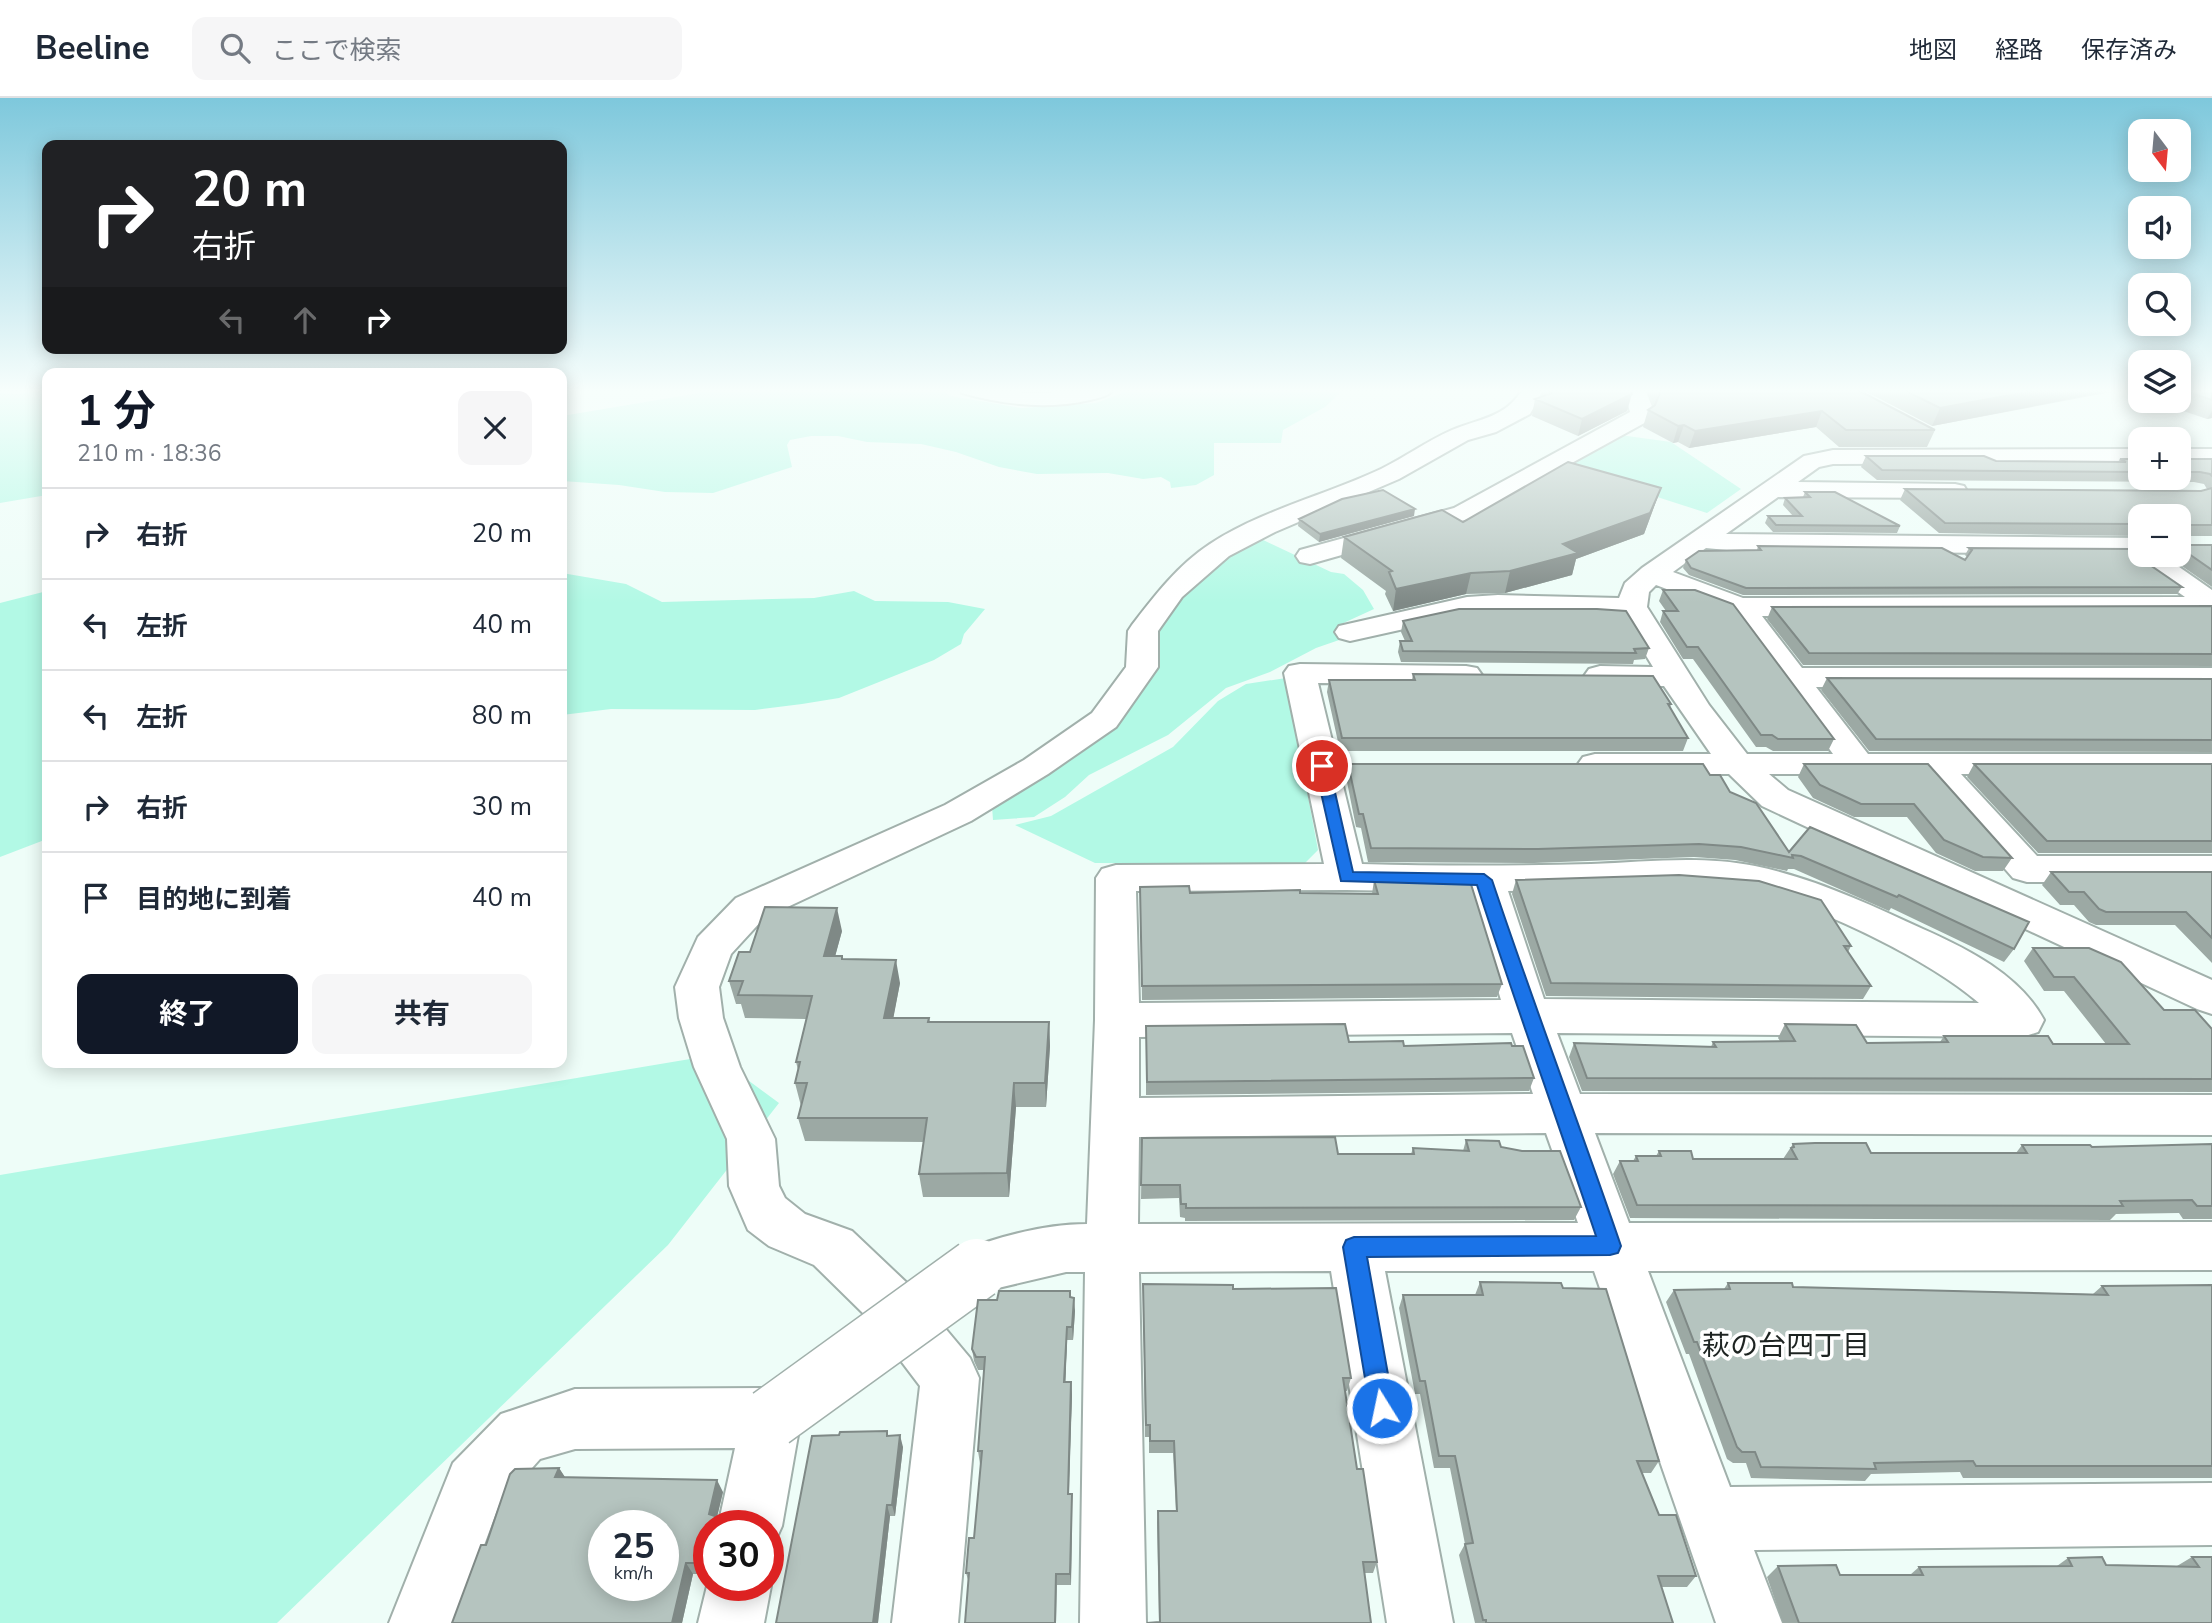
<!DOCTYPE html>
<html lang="ja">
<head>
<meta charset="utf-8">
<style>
  :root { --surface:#fff; --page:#f6f6f7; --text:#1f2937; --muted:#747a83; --line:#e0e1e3; --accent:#111827 }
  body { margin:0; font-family:"Nunito Sans","Noto Sans JP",sans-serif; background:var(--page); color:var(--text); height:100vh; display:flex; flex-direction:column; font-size:26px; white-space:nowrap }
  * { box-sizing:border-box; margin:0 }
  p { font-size:23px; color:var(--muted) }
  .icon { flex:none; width:38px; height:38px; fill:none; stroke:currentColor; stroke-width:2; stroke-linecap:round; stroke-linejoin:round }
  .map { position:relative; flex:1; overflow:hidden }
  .drawer { position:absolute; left:42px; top:270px; width:525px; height:700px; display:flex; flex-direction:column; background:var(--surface); border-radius:14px; box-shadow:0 4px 18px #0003 }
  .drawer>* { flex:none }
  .banner { position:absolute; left:42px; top:42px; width:525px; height:214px; border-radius:14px; box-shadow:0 4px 18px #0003; background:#202124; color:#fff; overflow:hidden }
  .needle { width:46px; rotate:164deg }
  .controls { position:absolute; left:2128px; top:21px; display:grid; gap:14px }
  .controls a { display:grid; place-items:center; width:63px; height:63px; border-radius:14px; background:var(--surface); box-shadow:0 4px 18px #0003; font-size:35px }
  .speed { position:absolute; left:588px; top:1412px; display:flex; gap:14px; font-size:35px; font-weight:700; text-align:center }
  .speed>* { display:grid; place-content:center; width:91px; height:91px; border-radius:50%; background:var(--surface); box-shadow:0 4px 18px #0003; line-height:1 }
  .speed small { font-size:18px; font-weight:400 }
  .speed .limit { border:10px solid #d22; background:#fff; color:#111 }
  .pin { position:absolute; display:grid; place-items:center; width:60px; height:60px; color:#fff; margin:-30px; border:4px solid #fff; border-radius:50%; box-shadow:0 2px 7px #0007 }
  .me { position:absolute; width:77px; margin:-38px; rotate:350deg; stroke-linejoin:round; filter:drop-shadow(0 0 5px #0008) }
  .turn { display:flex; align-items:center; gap:24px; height:147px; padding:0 35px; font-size:32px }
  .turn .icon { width:91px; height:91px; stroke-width:2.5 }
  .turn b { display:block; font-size:49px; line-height:60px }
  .lanes { display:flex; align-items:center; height:66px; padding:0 35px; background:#0003; justify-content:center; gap:35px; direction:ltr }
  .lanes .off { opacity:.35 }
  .round { display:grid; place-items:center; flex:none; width:74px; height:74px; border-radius:14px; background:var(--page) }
  .headline { display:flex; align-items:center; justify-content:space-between; height:119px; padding:0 35px }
  h1 { font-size:42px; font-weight:700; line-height:52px; color:var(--accent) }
  .primary-button { display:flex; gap:14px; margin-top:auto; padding:14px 35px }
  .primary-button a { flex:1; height:80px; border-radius:14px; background:var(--accent); color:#fff; font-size:28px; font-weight:700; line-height:80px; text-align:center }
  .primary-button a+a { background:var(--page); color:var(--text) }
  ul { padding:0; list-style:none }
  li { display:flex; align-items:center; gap:21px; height:91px; padding:0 35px; border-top:2px solid var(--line) }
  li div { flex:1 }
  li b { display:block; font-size:26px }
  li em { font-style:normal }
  header { display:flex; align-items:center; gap:42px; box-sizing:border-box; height:98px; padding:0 35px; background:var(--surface); border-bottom:2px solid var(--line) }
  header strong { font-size:33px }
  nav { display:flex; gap:38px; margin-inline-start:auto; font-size:24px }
  .search { width:490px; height:63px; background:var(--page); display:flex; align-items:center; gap:18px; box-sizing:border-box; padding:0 24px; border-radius:14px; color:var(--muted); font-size:26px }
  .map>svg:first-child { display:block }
</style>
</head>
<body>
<header>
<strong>Beeline</strong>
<div class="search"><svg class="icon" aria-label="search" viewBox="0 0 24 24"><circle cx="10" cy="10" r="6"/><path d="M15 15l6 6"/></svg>ここで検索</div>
<nav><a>地図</a><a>経路</a><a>保存済み</a></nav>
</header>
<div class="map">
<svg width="2212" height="1525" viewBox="0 0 2212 1525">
  <rect width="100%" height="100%" fill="#eefdf8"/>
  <path fill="#b2f9e5" d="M723,291H940L951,298L1021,310L1096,305L1133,291H1344L1325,309L1283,332L1281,345H1214V377L1196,387L1171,390L1170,384L1161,379L1143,381L1108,375L1037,376L999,369L956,354L921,346L867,344L838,338H811L790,342L787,347L792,369L713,395L665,394L619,387L562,383V318Z
    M47,292V397L0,405V295L18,296Z
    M1620,337L1671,344L1741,391L1707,415L1564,369Z
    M1259,440L1331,474L1344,476L1363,492L1374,511L1337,528L1342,541L1316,550L1270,574L1226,590L1168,637L1089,677L1065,699L1034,719L993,722L992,708L1151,569L1160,532L1177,500L1227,454Z
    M562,475L626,486L662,504L814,500L854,493L875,503L948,504L985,511L964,536L961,546L934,562L839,600L802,606L755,612L611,611L562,617Z
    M47,493V741L0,759V505Z
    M1286,580L1318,752L1304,766L1095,765L1015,727L1051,718L1173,649L1218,603L1246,586Z
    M714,957L779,1005L668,1147L277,1525H0V1077Z"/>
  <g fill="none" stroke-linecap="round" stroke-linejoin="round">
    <defs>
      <path id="minor" d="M959,291L1036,295L1114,291C1109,298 1099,300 1090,302C1047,312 1005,307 962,295Z
        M1523,291H1544L1530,316L1496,334L1468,342L1399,381L1275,434L1229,458L1182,499L1158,533V569L1116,629L1048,676L971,723L764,820L731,856L719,889L723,920L740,969L775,1041L779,1088L785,1100L805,1116L852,1133L908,1186L970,1260L979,1280L958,1525H892L920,1288L870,1222L814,1167L769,1148L748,1132L729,1088L727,1041L694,969L679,920L675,889L698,839L736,800L945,707L1024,662L1092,615L1126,569L1128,533L1132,527C1155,497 1178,467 1210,446C1262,412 1326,397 1381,371C1405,359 1427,343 1452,332C1481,320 1505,320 1523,291Z
        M1624,291H1645L1653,311L1648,323L1472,420L1310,466L1300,464L1296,458L1300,452L1454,410L1630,314Z
        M2140,351V365L1833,366L1819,369L1798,384L1955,386L1964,388L1967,393L1964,398L1955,400L1778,399L1726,436L2140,440V457H2162L2212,492V517L1762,518L1802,570H2212V590L1816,589L1868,656H2212V676H1961L2037,758H2212V784H2027L2013,780L1922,676H1769L1788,692L2212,882V916L2197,911L1762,708L1729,676H1595L1583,673L1578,666L1583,659L1595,656H1711L1664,588H1600L1589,585L1584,578L1589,571L1600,568L1653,569L1622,518L1498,515L1467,517L1350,543L1339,540L1335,534L1339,528L1467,499L1498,497L1619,500L1625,485L1642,470L1804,358L1833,352ZM1706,450L1737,453L2131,456L2134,463L2185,499L1743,500L1673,474ZM1656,487L1730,515L1833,656H1747L1709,607L1647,509L1649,494Z
        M2179,351H2212V365H2179Z
        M1300,566L1466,568L1477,570L1482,577L1477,584L1466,586L1318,585L1362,766C1438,768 1515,768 1591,766C1645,764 1701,757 1755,768C1814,780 1869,806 1923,831C1968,851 2020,877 2044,922L2038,934L2022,939L1557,935L1580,996L2212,997V1037L1595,1035L1629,1125L2212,1124V1172L1648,1173L1730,1389L2212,1385V1447L1754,1452L1782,1525H1716L1594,1173H1385L1453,1525H1387L1331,1173L1139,1174L1146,1525H1080L1085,1174H1066L977,1195L958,1188L950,1171L958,1154C997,1139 1045,1126 1087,1126L1095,922L1096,780L1102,771L1116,767L1324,766L1284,575L1289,568ZM1673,788C1700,788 1727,789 1753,794C1818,807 1929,862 1979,905L1544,901L1508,793ZM1346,792L1468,794L1501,902L1139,905L1136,793ZM1512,935L1533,996L1139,1000V939ZM1546,1035L1578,1125L1138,1126L1139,1039Z
        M771,1290L792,1299L801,1320L782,1428L772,1450L768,1452V1428H718L735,1350L575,1351L540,1361L499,1407L455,1525H389L453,1365L501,1316L575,1291Z
        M709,1480V1488H768V1482L771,1488L764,1525H698Z"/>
    </defs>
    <use href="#minor" stroke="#a1b0ab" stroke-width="4"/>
    <use href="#minor" fill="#fff" fill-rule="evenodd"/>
    <defs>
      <path id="minor-bridge" d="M771,1320L977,1171"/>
    </defs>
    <use href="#minor-bridge" stroke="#a1b0ab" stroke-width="63" stroke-linecap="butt"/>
    <use href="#minor-bridge" stroke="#fff" stroke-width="60"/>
  </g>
  <path fill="#9ca9a4" d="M1542,291L1627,313L1578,338L1532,318L1535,301L1540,300Z
    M1646,291H1856L1935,332L1927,349H1839L1816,329L1689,350L1678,344L1673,345L1643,329L1648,312L1654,308Z
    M1861,291H2140V298L2122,292L1932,328Z
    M2179,291H2212V320L2207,321L2154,303H2179Z
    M1866,358L1996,363L2118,364L2120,361H2140V380H2179V361H2212V438H2184V447H2212V489L2166,457H2179V418H2140V438L1939,435L1900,402L1905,391L2201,393L2207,391L2204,386L2194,384L1877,382L1861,369Z
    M1661,390L1644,436L1576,461L1572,477L1505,495L1466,496L1393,513L1385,496L1386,493L1341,460L1344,439L1463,424Z
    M1805,394L1900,428L1897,435L1773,434L1765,425L1768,418H1793L1783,407L1785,400L1803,399Z
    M1414,418L1319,444L1298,428L1299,421Z
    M1758,448L1965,462L1967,459L1965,457L1969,450L2137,458L2182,489L2177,496L1743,497L1689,477L1683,470L1686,462L1757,452Z
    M1663,492L1834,641L1828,653H1773L1766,649H1756L1693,561H1683L1660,524L1663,513H1666L1659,503Z
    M2212,508V568L1803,567L1767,521L1772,509Z
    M1403,523L1649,550L1645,561L1634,562L1633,566L1401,564L1398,554L1400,543H1405L1401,534Z
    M1413,576L1671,606L1670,610L1688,640L1683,653H1340L1327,594L1329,582H1412Z
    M1827,580L2212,581V654L1869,653L1821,592Z
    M1348,666L1710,677L1730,694L1789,754L1810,729L2014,851L2004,864L1891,810L1889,813L1794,771H1788L1787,773L1735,762L1694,759L1534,765L1368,764L1361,730L1356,729L1346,679Z
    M1804,666H1928L2012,760L2003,773H1975L1936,755L1907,719H1854L1813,700L1798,679Z
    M1974,666H2212V755H2038L1967,679Z
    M2051,774H2212V865L2175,827H2096L2089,824L2074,807H2060L2042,787Z
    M1374,782L1502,886L1497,899L1142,902L1140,789L1190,795L1372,796Z
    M1516,782L1851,848L1848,854L1871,888L1863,901L1546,898L1512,796Z
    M842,833L835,858H842L843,861L900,885L893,920H929L930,924H1049L1050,948L1046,1009H1016L1009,1099H923L919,1076L924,1044L805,1043L798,1020L801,1008L795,985L798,972L796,964L806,921L745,920L741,906H736L729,883L750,854Z
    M2033,850L2164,912L2212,931V994L1582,993L1569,959L1574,945L1711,949L1713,944L1780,943L1778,940L1785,926L1867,945L1940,944L1944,938L2053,946H2106L2064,893H2044L2024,863Z
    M1146,928L1404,948H1512L1534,980L1529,993L1146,997Z
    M1142,1040L1338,1056H1411L1413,1050L1463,1053L1466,1042L1501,1049L1581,1109L1574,1122L1185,1123V1120L1180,1119L1179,1100L1141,1101Z
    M1793,1046L1871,1055H2016L2022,1047L2092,1049L2212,1046V1121H2183L2179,1115L2116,1116L2110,1122L1630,1120L1613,1076L1620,1063H1633L1636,1058H1656L1659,1053L1693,1061H1783Z
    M1480,1184L1563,1190L1659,1363L1651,1375H1642L1659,1417L1696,1478L1687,1489H1661L1673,1525H1475L1459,1457L1465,1446L1450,1370H1434L1420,1296H1415L1399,1210L1403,1197H1475Z
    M1728,1185L1793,1189L2093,1196L2102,1188L2212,1187V1380H1963L1960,1374L1871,1376L1865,1383L1751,1380L1746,1365H1733L1727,1361L1689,1256H1686L1666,1204L1674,1192L1724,1191Z
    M1143,1186L1233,1191L1351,1280L1347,1293H1345L1357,1371L1377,1464L1373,1475H1364L1159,1524L1157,1424L1158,1413H1176L1173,1355H1149V1339H1145Z
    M1070,1199L1075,1213L1073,1242H1067L1065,1284H1071L1072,1297L1069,1396L1072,1407L1071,1487H1057L1056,1525H965L969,1485L966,1475L974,1440L981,1366H980L978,1353L984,1272H978L974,1263L972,1251L997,1202Z
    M888,1338L903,1349L895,1418H890L878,1525Z
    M559,1370L565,1380L723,1394L717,1419L709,1428V1471L707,1476H693L682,1525H452L486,1447Z
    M2192,1459H2212V1525H1783L1767,1479L1778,1468L1840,1477H1910L1919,1469L2057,1468L2068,1460L2106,1467L2177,1468Z"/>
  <path fill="#7f8986" d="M2042,291H2122L1932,328L1940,310Z
    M1632,296L1627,313L1578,338L1582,321Z
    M1822,313L1816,329L1689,350L1695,333Z
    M2212,313V320L2207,321Z
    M1684,327L1678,344L1673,345L1678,328Z
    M1661,390L1644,436L1576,461L1572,477L1505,495L1510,473Z
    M1415,411L1414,418L1319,444L1320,436Z
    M1471,475L1466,496L1393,513L1396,491Z
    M837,810L842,833L829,881L824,858Z
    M896,862L900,885L889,943L884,920Z
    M1049,924L1050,948L1046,1009L1045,985Z
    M1014,985L1016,1009L1009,1099L1007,1075Z
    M1074,1200L1075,1213L1073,1242L1072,1229Z
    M1067,1229V1242L1065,1297L1064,1284Z
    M1071,1284L1072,1297L1068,1407V1396Z
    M900,1337L903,1349L895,1418L892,1407Z
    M559,1370L567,1382L555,1379Z
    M717,1382L723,1394L715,1427L709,1416Z
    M1072,1396V1407L1071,1487L1070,1476Z
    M887,1407L890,1418L878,1525H873Z
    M718,1419L723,1428H716Z
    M702,1460L709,1470L707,1476L701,1465Z
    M686,1465L693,1476L682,1525H672Z
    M1056,1476V1525H1055Z"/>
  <path fill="#b5c4bf" stroke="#7f8986" stroke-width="2" fill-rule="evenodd" d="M1542,291H1631L1632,296L1582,321L1535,301L1552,295Z
    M1658,291H1856L1935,332H1846L1822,313L1695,333L1684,327L1678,328L1648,312L1655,307L1660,295Z
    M1902,291H2042L1940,310Z
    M2180,291H2212V302Z
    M1866,358H1984L1996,363L2126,364L2120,361H2140V374L1882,372Z
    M2179,361H2212V378L2210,376L2200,374H2179Z
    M1568,364L1661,390L1650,415L1563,446L1578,455L1510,473L1471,475L1396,491L1389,474L1392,473L1344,439L1442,412L1463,424Z
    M2212,390V427H2184V447H2212V472L2179,449V418H2140V426L1945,425L1905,391L2201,393Z
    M1383,392L1415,411L1320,436L1299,421L1342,401Z
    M1805,394H1835L1900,428L1776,427L1768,418H1802L1785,400L1810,399Z
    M1758,448L1942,450L1965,462L1972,452L1969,450L2134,451L2137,458L2182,489L1746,490L1691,470L1686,462L1699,453L1761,452Z
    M1663,492H1695L1733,506L1834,641H1778L1772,637H1761L1698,549H1687L1663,513H1678Z
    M2212,508V556L1809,555L1772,509Z
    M1459,511H1597L1626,513L1649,550L1634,551L1636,555L1403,553L1400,543H1412L1403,523Z
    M1413,576L1653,578L1671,606H1668L1688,640H1342L1329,582H1415Z
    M1827,580L2212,581V642L1876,641Z
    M1348,666H1703L1710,677H1720L1730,694L1756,705L1789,754L1810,729L2029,824L2014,851L1899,797L1897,799L1801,758L1792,757L1793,760L1741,749L1699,746L1538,751L1371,750L1363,716H1359Z
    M1804,666H1928L2012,760L1983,759L1944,742L1914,706H1861L1820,687Z
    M1974,666H2212V743H2047Z
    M2051,774H2212V840L2186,814H2106L2099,811L2084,794H2069Z
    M1679,777L1759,783L1821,802L1851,848H1844L1871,888L1551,885L1516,782Z
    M1374,782L1470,783L1502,886L1142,888L1140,789L1189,788L1190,795L1300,792V795L1378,796Z
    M765,809L837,810L824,858H842V861L896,862L884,920H929L928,924H1049L1045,985H1014L1007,1075L919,1076L927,1020H798L807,985H795L800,964H796L812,898L738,897L743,883H729L739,854H750Z
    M2033,850H2089L2121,864L2164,912H2195L2212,931V981L1587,980L1574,945L1716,949L1713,944L1795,943L1785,926L1856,927L1867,945L1948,944L1944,938H2048L2053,946H2129L2074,879H2054Z
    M1345,926L1349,944L1403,943L1404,948L1511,945L1512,948H1523L1534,980L1147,984L1146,928Z
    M1335,1039L1338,1056H1414L1413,1050L1469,1053L1466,1042L1499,1043L1501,1049L1522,1053H1560L1581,1109L1186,1110V1106H1181L1180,1087H1141L1142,1040Z
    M1815,1045H1866L1871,1055H2027L2022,1047H2090L2092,1049L2212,1046V1108H2197L2192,1102L2120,1103L2123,1108L1637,1107L1620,1063H1638L1636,1058H1661L1659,1053H1691L1693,1061H1797L1791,1050L1794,1049L1793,1046Z
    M1480,1184L1561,1185L1563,1190L1606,1191L1659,1363H1637L1659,1417H1676L1696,1478H1658L1673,1525H1486V1522H1483L1465,1446L1473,1445L1455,1358H1439L1425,1283H1420L1403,1197H1483Z
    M1728,1185H1792L1793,1189L2108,1197L2102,1188L2212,1187V1368H1976L1973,1363L1874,1365L1876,1371L1761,1369L1755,1354H1742L1737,1349L1697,1244H1694L1674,1192L1730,1191Z
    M1143,1186L1233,1187V1191L1336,1190L1351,1280H1343L1357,1371H1363L1377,1464H1363L1371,1525H1147L1160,1524L1158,1413H1177L1174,1343H1150V1327H1146Z
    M999,1193H1070V1199L1074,1200L1072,1229H1067L1064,1284H1071L1068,1396H1072L1070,1476H1056L1055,1525H965L969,1475H966L969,1440H974L982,1353H978L985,1259H976L972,1251L978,1202H997Z
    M887,1333V1338L900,1337L892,1407H887L873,1525H776L812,1338L839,1337L840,1334Z
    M559,1370L555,1379L717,1382L709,1416L718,1419L716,1428H709V1455L707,1460H702L701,1465H686L672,1525H452L481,1447H486L510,1376L515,1371ZM604,1428H663V1488H604Z
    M2102,1459L2106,1467L2199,1469L2192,1459H2212V1525H1799L1778,1468L1836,1467L1840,1477H1923L1919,1469L2072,1468L2068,1460Z"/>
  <linearGradient id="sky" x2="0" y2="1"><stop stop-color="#7ec8dc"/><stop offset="0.58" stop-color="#f7fefc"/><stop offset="1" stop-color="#f7fefc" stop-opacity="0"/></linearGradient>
  <rect width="2212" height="505" fill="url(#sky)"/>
  <path fill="#1a73e8" stroke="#114b97" stroke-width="2" d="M1322,664L1329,668L1353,774L1484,776L1492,782C1533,905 1579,1025 1621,1148L1618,1155L1610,1157L1367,1159L1394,1310L1391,1319L1382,1322L1374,1319L1370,1310L1343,1149L1346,1142L1354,1139L1596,1138C1557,1021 1515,905 1477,787L1341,783L1315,668Z"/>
  <g text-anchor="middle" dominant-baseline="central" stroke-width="7" stroke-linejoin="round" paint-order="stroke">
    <g font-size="28" fill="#1d2321" stroke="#fff">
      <text x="1786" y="1248">萩の台四丁目</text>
    </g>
  </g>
</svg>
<div class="controls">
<a><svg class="needle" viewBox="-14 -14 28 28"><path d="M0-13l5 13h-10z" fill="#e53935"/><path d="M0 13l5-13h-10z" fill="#747a83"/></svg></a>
<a><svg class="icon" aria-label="sound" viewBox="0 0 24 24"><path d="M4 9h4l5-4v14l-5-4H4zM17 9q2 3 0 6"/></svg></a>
<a><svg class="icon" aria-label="search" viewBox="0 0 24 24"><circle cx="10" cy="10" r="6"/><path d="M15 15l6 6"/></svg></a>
<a><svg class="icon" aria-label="layers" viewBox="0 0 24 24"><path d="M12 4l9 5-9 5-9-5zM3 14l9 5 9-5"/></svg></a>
<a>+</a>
<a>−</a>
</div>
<div class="speed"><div>25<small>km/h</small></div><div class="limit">30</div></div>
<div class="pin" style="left:1322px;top:668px;background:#d93025"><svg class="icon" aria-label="arrive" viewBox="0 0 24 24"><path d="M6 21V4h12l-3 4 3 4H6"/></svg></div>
<svg class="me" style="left:1382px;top:1310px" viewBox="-20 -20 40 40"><circle r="17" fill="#1a73e8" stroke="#fff" stroke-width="3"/><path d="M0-11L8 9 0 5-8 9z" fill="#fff"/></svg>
<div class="banner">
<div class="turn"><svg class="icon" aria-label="right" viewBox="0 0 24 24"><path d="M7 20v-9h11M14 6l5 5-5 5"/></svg><div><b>20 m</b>右折</div></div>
<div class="lanes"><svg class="icon off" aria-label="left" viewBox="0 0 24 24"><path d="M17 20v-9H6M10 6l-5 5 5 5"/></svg><svg class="icon off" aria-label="ahead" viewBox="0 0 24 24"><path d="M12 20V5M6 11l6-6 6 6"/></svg><svg class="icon" aria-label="right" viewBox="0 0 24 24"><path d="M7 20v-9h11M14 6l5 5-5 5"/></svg></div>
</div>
<section class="drawer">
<div class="headline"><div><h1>1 分</h1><p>210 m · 18:36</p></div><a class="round"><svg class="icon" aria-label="close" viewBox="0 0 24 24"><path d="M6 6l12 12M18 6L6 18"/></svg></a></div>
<ul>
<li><svg class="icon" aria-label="right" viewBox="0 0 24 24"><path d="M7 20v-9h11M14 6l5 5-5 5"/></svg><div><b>右折</b></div><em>20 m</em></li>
<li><svg class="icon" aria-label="left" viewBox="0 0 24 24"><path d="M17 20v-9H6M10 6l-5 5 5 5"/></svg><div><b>左折</b></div><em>40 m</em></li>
<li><svg class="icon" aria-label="left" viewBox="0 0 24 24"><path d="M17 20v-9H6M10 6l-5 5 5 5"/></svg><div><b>左折</b></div><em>80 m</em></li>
<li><svg class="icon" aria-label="right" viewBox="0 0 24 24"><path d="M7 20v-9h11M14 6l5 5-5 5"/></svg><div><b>右折</b></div><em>30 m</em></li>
<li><svg class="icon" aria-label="arrive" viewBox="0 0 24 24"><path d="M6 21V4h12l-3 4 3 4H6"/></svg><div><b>目的地に到着</b></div><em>40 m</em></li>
</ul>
<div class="primary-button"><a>終了</a><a>共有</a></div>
</section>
</div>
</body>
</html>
